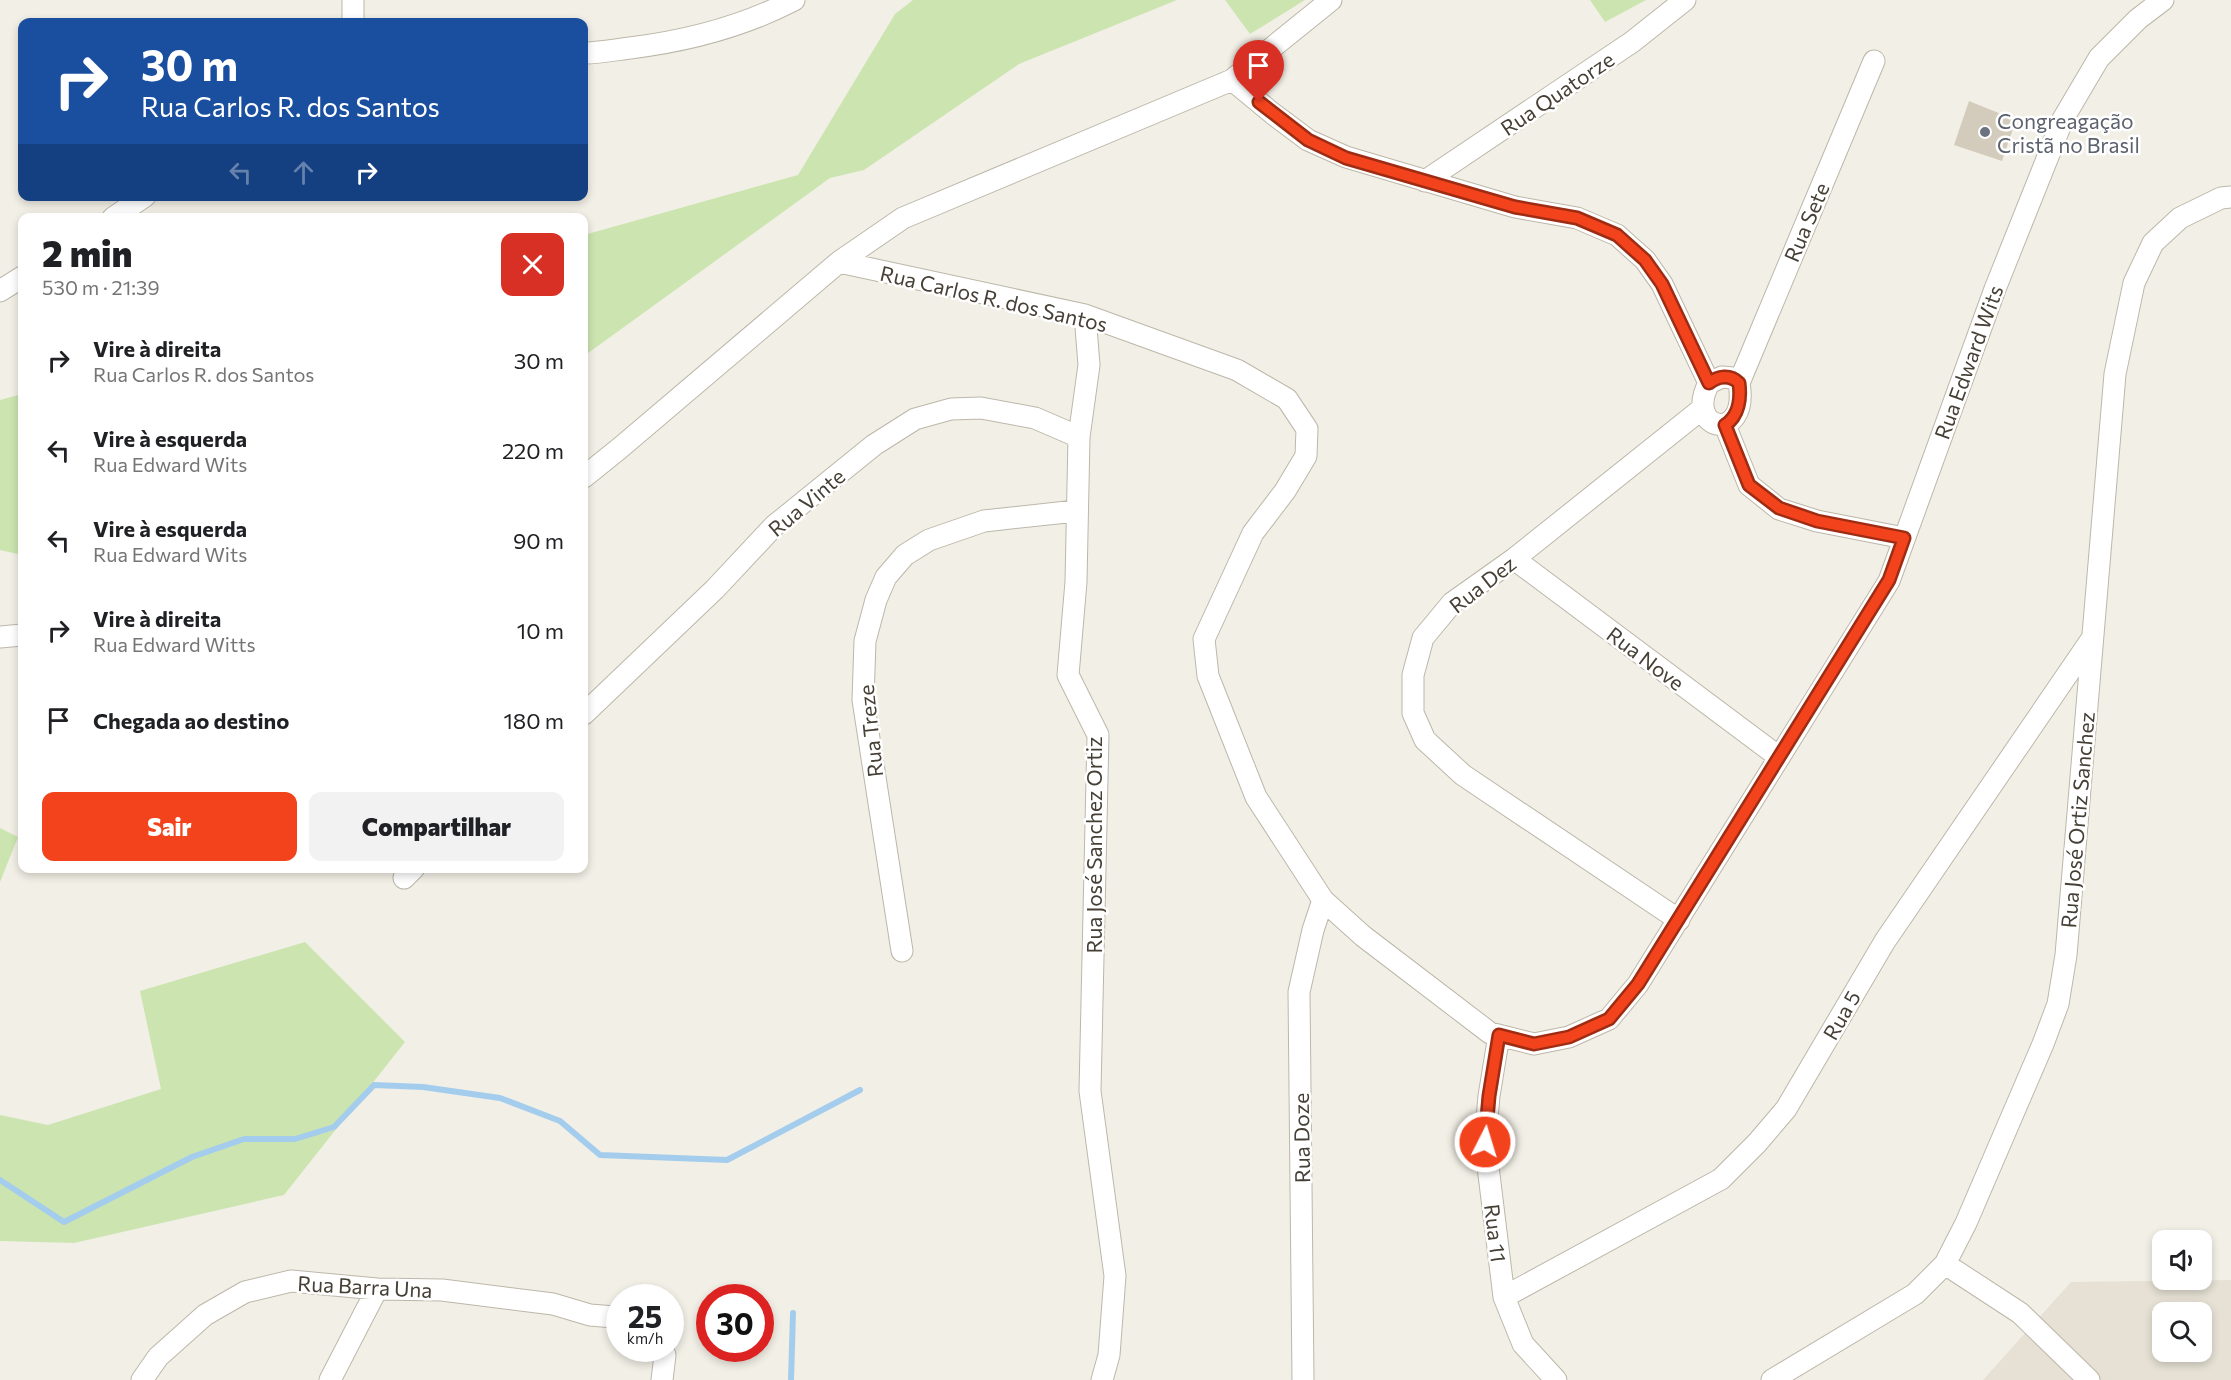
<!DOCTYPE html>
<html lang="pt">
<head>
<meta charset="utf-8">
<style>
  :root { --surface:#fff; --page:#f2f2f2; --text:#202124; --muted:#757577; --accent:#f2431d }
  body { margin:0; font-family:Commissioner,sans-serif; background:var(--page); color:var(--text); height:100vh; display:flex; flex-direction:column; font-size:22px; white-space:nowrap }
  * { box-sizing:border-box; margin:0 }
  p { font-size:20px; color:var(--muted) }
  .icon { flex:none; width:33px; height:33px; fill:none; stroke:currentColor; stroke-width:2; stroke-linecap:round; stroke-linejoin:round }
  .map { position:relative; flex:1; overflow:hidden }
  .panel { position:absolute; left:18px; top:213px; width:570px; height:660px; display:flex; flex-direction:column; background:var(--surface); border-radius:12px; box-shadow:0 3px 9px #0003 }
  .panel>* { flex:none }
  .banner { position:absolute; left:18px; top:18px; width:570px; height:183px; border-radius:12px; box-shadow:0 3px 9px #0003; background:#1a4fa0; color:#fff; overflow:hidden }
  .buttons { position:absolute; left:2152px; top:1230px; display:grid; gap:12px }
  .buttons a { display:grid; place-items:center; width:60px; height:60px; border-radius:12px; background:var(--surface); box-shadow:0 3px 9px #0003; font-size:30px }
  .speed { position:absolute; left:606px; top:1284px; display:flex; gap:12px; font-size:30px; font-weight:700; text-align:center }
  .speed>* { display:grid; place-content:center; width:78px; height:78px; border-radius:50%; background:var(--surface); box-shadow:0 3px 9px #0003; line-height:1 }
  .speed small { font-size:15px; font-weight:400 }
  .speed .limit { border:9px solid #d22; background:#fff; color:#111 }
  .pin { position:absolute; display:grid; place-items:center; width:51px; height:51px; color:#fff; margin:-62px -26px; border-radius:50% 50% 50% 0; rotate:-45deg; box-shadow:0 0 6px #0007 }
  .pin .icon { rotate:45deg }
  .me { position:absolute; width:66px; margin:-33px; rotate:5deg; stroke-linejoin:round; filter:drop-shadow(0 0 4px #0008) }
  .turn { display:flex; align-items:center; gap:21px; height:126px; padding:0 24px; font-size:27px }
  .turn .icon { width:78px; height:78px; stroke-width:2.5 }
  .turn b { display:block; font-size:42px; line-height:51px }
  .lanes { display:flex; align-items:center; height:57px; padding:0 24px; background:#0003; justify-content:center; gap:30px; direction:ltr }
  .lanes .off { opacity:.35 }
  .round { display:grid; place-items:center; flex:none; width:63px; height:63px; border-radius:12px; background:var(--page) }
  .summary { display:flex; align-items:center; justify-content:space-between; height:102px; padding:0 24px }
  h1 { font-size:36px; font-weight:800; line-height:45px }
  .primary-button { display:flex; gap:12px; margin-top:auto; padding:12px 24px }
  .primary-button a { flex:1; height:69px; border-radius:12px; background:var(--accent); color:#fff; font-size:24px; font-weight:800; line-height:69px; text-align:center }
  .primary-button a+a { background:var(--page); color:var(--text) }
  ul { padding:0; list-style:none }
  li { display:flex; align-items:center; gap:18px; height:90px; padding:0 24px }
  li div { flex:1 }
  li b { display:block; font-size:22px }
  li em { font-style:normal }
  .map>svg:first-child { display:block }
</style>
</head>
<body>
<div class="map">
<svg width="2231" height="1380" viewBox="0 0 2231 1380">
  <rect width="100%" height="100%" fill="#f2efe6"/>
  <path fill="#e6e1d4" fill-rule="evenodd" d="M2231,1280V1380H1983L2071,1282ZM2163,1312H2202V1352H2163Z"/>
  <path fill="#cce5b0" d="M913,0H1177L1019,64L864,170L830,178L584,356V235L798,175L895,14Z
    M1225,0H1305L1250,34Z
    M1590,0H1646L1605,22Z
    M22,394V555L0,550V400Z
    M0,828L18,837L0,882Z
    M305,942L405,1042L284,1195L74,1243L0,1241V1115L48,1125L161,1089L140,991Z"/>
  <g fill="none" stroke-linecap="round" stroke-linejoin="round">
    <path stroke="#a4cded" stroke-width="6" d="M0,1180L64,1222L192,1157L244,1139H295L334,1127L374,1085L423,1087L500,1098L560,1121L600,1155L727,1160L860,1090
      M791,1380L793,1313"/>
  </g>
  <path fill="#d3cbbc" d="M1969,101L2016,120L2002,161L1954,145Z"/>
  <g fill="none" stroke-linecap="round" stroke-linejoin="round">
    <defs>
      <path id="minor" d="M353,0V22
        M584,53C599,53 615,50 630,48C687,41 742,27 794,0
        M1232,80L1272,113L1308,140L1346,157L1515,207L1577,218L1617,235L1645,260L1662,284L1709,383
        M1425,181L1632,42L1685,0
        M113,218L145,196
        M839,262L1085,315L1237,370L1287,399L1307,429L1306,456L1285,491L1253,533L1204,639L1208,676L1256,797L1323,900L1363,936L1490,1033L1534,1044L1569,1037L1609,1019L1638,984L1889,581L1995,289L2063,119L2099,58L2138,19L2163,0
        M0,291L22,277
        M1085,315L1089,365L1079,437L1076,582L1068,675L1098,735L1090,1091L1115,1276L1109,1355L1102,1380
        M1722,377L1733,378L1739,383C1750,444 1683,432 1709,383Z
        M1739,383L1874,61
        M1725,425L1749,485L1779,509L1817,521L1904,538
        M584,477L620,448L839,262L903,218L1232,80L1331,0
        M1514,559L1779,757
        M0,637L22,635
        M584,714L715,589L774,526L874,445L915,419L951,409L981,408L1035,418L1079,437
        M404,878L414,868
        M1679,920L1463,775L1425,740L1413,713V675L1423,638L1452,603L1514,559L1703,408
        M902,951L863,700L865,641L876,600L886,577L905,555L929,540L984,521L1076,511
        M1499,1035L1489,1096L1485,1142L1504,1297L1523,1344L1556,1380
        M1945,1264L2020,1313L2089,1380
        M1504,1297L1721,1179L1757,1143L1786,1109L1885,941L2091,640
        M658,1348L665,1355L662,1380
        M142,1380L158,1357L205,1315L245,1292L291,1281L377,1289L442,1290L553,1304L590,1315L614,1317L620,1320
        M330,1380L377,1289
        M1303,1380L1299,992L1313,930L1323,900
        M1772,1380L1915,1294L1945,1264L1966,1223L2043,1044L2058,1004L2066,955L2115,374L2134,283L2153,243L2180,218L2221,198L2231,197"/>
    </defs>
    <use href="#minor" stroke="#bdb7a9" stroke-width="23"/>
    <use href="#minor" stroke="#fff" stroke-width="21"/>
  </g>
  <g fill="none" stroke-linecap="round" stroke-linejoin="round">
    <defs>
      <path id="route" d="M1259,102L1308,140L1346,158L1515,207L1577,218L1617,235L1645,260L1662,284L1709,383C1718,376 1730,374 1739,383C1741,398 1739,416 1725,425L1749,485L1779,508L1817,521L1904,538L1889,580L1638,984L1609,1019L1569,1037L1534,1044L1499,1035L1489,1096L1485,1142"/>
    </defs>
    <use href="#route" stroke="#9d2c13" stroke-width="15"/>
    <use href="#route" stroke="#f2431d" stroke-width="10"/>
  </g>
  <circle fill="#6b7280" stroke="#fff" stroke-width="2" cx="1985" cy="132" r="6"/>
  <g text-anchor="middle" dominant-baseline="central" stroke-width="5" stroke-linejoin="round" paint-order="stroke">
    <g font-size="21" fill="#453f35" stroke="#fff">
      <text transform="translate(1557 93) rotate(-34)">Rua Quatorze</text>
      <text transform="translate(1806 222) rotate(-67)">Rua Sete</text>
      <text transform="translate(994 298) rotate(13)">Rua Carlos R. dos Santos</text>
      <text transform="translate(1968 362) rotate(-70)">Rua Edward Wits</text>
      <text transform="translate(806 502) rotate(-40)">Rua Vinte</text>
      <text transform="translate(1482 584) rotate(-38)">Rua Dez</text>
      <text transform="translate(1646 658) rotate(37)">Rua Nove</text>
      <text transform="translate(870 731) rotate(-96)">Rua Treze</text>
      <text transform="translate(2077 820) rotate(-85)">Rua José Ortiz Sanchez</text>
      <text transform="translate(1093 845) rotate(-90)">Rua José Sanchez Ortiz</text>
      <text transform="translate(1841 1015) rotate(-60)">Rua 5</text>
      <text transform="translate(1301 1138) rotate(-91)">Rua Doze</text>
      <text transform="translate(1496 1233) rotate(83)">Rua 11</text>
      <text transform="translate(365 1286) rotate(3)">Rua Barra Una</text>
    </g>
    <g font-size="21" fill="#5b616d" stroke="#fff" text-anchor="start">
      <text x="1997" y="120">Congreagação<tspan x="1997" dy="24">Cristã no Brasil</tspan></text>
    </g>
  </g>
</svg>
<div class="buttons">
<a><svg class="icon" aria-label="sound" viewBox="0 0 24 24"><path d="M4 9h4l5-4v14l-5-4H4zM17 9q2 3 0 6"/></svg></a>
<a><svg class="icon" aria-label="search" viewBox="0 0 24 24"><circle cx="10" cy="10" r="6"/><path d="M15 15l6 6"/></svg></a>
</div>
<div class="speed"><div>25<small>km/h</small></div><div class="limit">30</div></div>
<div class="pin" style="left:1259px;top:102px;background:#d93025"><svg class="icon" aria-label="arrive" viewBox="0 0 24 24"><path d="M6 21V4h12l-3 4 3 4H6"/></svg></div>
<svg class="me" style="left:1485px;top:1142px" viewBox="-20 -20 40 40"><circle r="17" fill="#f2431d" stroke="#fff" stroke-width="3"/><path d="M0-11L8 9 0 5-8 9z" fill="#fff"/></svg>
<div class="banner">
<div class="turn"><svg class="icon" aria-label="right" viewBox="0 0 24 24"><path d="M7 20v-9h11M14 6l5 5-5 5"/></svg><div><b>30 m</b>Rua Carlos R. dos Santos</div></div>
<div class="lanes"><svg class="icon off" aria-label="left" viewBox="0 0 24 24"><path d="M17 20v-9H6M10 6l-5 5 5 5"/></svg><svg class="icon off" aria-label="ahead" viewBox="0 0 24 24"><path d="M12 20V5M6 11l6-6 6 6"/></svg><svg class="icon" aria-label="right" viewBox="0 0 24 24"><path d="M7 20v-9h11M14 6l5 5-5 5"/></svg></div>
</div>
<section class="panel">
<div class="summary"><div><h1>2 min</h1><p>530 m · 21:39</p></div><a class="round" style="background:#d93025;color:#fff"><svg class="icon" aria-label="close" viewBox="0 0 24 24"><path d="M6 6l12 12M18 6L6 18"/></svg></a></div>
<ul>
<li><svg class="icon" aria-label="right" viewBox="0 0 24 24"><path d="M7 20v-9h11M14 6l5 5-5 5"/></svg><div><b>Vire à direita</b><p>Rua Carlos R. dos Santos</p></div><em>30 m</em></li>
<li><svg class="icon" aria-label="left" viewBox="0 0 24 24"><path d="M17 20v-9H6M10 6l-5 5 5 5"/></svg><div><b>Vire à esquerda</b><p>Rua Edward Wits</p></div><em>220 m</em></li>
<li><svg class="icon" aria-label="left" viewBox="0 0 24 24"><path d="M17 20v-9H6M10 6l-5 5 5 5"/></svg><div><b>Vire à esquerda</b><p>Rua Edward Wits</p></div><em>90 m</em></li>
<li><svg class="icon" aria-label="right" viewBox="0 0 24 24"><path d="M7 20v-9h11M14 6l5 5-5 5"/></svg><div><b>Vire à direita</b><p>Rua Edward Witts</p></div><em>10 m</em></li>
<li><svg class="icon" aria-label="arrive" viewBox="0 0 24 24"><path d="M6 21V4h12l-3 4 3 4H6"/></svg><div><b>Chegada ao destino</b></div><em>180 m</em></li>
</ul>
<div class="primary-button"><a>Sair</a><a>Compartilhar</a></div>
</section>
</div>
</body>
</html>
